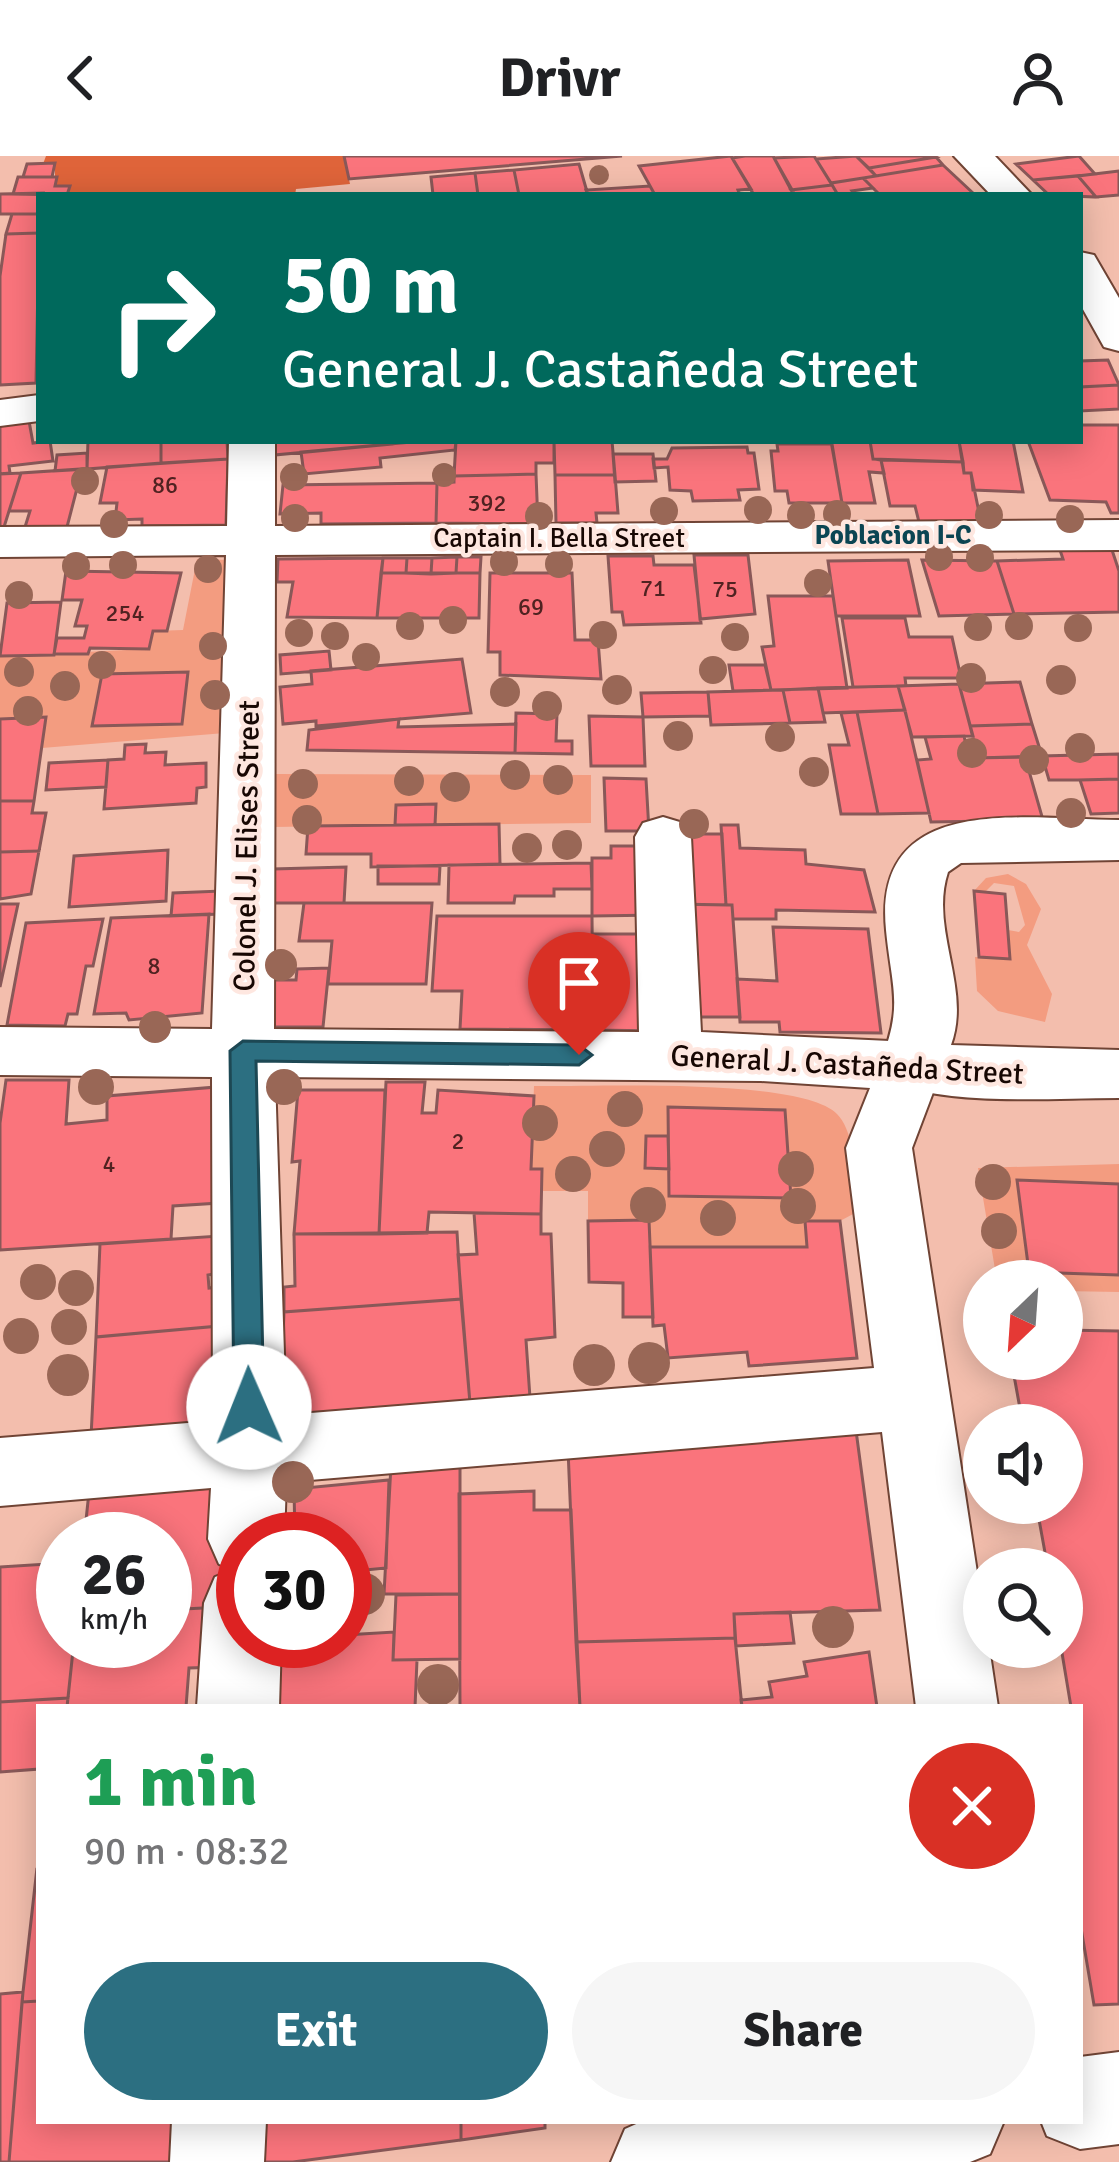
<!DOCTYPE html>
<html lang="en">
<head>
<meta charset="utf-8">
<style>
  :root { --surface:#fff; --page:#f6f6f6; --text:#202124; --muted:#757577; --accent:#2c6f81 }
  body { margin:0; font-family:Signika,sans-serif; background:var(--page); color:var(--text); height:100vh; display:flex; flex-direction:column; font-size:45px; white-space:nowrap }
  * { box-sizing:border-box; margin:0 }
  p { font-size:39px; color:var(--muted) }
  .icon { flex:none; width:66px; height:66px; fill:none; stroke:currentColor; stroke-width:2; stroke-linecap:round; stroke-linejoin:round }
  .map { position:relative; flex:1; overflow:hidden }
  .drawer { position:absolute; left:36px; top:1548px; width:1047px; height:420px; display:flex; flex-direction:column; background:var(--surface); border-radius:0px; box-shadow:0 6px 30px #0003 }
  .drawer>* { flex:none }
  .guide { position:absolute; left:36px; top:36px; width:1047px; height:252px; border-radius:0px; box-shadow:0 6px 30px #0003; background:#00695c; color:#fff; overflow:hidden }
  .needle { width:78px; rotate:205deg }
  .controls { position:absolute; left:963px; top:1104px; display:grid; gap:24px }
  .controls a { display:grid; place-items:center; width:120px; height:120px; border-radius:50%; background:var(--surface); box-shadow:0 6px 30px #0003; font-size:60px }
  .speed { position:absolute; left:36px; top:1356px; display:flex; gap:24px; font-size:60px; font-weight:700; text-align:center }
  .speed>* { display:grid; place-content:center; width:156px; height:156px; border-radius:50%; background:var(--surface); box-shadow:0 6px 30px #0003; line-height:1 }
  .speed small { font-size:30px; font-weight:400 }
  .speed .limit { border:18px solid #d22; background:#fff; color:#111 }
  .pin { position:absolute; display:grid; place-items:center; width:102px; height:102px; color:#fff; margin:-123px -51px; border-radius:50% 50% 50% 0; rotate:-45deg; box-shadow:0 0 12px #0007 }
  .pin .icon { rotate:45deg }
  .me { position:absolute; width:132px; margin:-66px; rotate:359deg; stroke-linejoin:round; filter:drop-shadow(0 0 9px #0008) }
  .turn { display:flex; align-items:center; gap:42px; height:252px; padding:0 48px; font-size:54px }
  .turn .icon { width:156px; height:156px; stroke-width:2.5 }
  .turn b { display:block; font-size:84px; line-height:102px }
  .round { display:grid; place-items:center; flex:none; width:126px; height:126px; border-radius:63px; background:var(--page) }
  .overview { display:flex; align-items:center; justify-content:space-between; height:204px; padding:0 48px }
  h1 { font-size:72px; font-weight:700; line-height:90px; color:#1e9e55 }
  .primary-button { display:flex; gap:24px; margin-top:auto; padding:24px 48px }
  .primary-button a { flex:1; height:138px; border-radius:72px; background:var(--accent); color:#fff; font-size:48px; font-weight:700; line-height:138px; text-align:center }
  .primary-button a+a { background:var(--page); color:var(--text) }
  header { display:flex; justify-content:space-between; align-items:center; height:156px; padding:0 48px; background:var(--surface); font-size:54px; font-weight:700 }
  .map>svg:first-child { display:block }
</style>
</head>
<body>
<header><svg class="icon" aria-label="back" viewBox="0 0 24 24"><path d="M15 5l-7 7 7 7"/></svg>Drivr<svg class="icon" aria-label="person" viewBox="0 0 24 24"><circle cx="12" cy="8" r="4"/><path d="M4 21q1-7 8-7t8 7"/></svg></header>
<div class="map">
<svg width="1119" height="2006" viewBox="0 0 1119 2006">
  <rect width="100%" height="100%" fill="#f3bead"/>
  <path fill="#f39c80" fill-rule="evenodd" d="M197,403L228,404L225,577L42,592L45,562L0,563V500L148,493L153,475L183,474ZM188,516L181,568L93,570L102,519Z
    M275,618L591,619V667L435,669V648L396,649L395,669L274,671Z
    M1008,718L1026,728L1041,753L1027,789L1052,838L1045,866L998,855L977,835L975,801L1010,802L1008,774L1019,776L1025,769L1014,730L994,727L985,736L974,735L986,722Z
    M534,930C592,931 801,921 837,958C856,977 858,1030 855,1057L840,1065H805L807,1091H650L649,1065H588V1035H542V1014L531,1013Z
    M1119,1008V1136L1062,1135V1125H997L978,1012Z"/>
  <path fill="#df643a" d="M46,0H344L350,28L296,33L295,39H67L69,30H55V8H43Z"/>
  <path fill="#fa747c" stroke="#895858" stroke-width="3" d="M344,0H622L349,23Z
    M731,0L751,33L738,34L740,39H655L639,10Z
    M745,0H773L795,39H754L732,2Z
    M814,0L832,29L791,34L774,2Z
    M856,0H934L936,1L869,12Z
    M856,0L876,20L831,27L816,3Z
    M1079,0L1095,18L1033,24L1016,8Z
    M936,1L943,9L876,20L869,12Z
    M55,7L52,21H23L27,8Z
    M579,8L588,39H519L514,14Z
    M943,9L974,38L880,39L863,22Z
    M514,14L519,39H478L475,17Z
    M1119,15V39L1096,41L1078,20Z
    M475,17L478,39H433L431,21Z
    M1078,20L1096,41L1049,39L1033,24Z
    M18,21H57L55,30H70L67,39L13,38Z
    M863,22L873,32L852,35L855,39H838L831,27Z
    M832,29L838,39H795L791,34Z
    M650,30L655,39H588L586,34Z
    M43,37L37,58H0V38Z
    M12,58H39V77L6,78Z
    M39,77L36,227L0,229V120L6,78Z
    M1108,204L1119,229L1080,231V205Z
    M1119,229V253L1080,255V231Z
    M29,265L33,287L50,285L53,305L9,310L10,317L0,318V268Z
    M1080,269H1119V357H1111L1106,346L1050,344L1028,285H1080Z
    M88,285H161V307L87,313Z
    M161,285H227L228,303L161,307Z
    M273,285H392L393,288L274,299Z
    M423,285H456L455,294L380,302L381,311L304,318L301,296Z
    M456,285H554V307H536V318L454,320Z
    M554,285H612L615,319H555Z
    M831,285H870L873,303L881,304L884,317L869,316L875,347H842Z
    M870,285H959L963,306L873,303Z
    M959,285H1013L1023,336L973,334L971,317H964Z
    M777,288H832L842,347H789L787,335H775L771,295H778Z
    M747,291L748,297H754L759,333L738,334L740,344L693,345L691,335L670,334L668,311L654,312L653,303H667L672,292Z
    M87,297V313L55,315L57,299Z
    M613,298H653L656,325L615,326Z
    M228,303L226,369L142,370V363L115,364L117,347H100L107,311Z
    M881,304L963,306L964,317H971L981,366H919L915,350H890Z
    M82,313L67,371H25L30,355H9L21,317Z
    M21,317L4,371H0V318Z
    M536,318L538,368L436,367L437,327L454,326V320Z
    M555,319H615L618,357H596L597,367H556Z
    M437,327L436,367L321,368V357L280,358L283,329Z
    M1060,394H1112L1119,415V456L1014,458L997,405L1063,403Z
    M694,399H748L755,458L700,463Z
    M608,400H653L654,409H694L701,467L624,469L622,456H612Z
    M457,401L456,417L431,418L432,402Z
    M457,401H481L480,417H456Z
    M383,402L377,462L287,461L293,426H277L278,403Z
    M383,402H407L406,417H381Z
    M407,402H432L431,418L406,417Z
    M908,404L920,460H836L828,405Z
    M922,404L997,405L1014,458L939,460Z
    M66,415L181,417L167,475H153L149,493L90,492L88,498H54L57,482H84L87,470H75L82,444H62Z
    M381,417H480L479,462H377Z
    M490,417H572L575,484H598L601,523L500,519V496H488Z
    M768,440H833L847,532L771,534L762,491L774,490Z
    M61,446L54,499L0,500L7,447Z
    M842,462H905L909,481H952L961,522H905L906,530L853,531Z
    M329,495L331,514L281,518L280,499Z
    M462,503L471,557L316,570V565L283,568L280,531L312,528L311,515Z
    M729,509H765L771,534L733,535Z
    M188,516L182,568L92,570L102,518Z
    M1020,526L1032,568L970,570L959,528Z
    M959,528L973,580L912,581L898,530Z
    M898,530L905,554L823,557L818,532Z
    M818,532L825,566L790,567L783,534Z
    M783,534L790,567L711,569L708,536Z
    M708,536L710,560L643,561L641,537Z
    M905,554L929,657L878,658L857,556Z
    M857,556L878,658H841L829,589H849L841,557Z
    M516,557L557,558L556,585H572V598L515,597Z
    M589,560L643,561L645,610H591Z
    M46,561L34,645H0V563Z
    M399,563L398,571L516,568L515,597L307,594L309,574Z
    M1032,568L1042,600L978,602L970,570Z
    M964,580L969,602L1025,601L1043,664L931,666L917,604L931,603L925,581Z
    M146,588L145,597L166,596L165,609L206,607V631L197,632L196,647L104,653L108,604L124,603L125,589Z
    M1119,598V623L1080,624H1049L1042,600Z
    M108,604L106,631L46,634L49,607Z
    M604,622L646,623L649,675H606Z
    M1119,623V657L1091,658L1080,624Z
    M0,645H34L32,657H46L39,695L0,696Z
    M436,648L435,669H395L396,649Z
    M499,668L500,708L371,711V698H306L308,670Z
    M721,669H738L740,692L805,694L806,708L864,714L875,756L776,754V763H733L732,749H726Z
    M669,678H722L726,749L672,748Z
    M611,690H649L659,759L592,760V702H611Z
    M168,694L166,745L69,751L74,700Z
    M39,695L31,738L0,743V696Z
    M591,707L592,733H554V740H515L514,747H448L449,709Z
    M378,710H440L439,728H378Z
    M346,711L344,747H274L273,713Z
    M221,735L220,758L171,760L173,737Z
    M974,735L1005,738L1010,803L979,801Z
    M304,747H432L426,828H328L332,785H299Z
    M0,748H18L0,831Z
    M672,748L732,749L740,861H677Z
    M209,758L202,857L129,864L126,857L94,858L111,762Z
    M437,760H592L593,874L460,873L462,835H432Z
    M103,763L93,810H86L77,858H68L65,870L7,869L26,767Z
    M773,771L868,773L881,877L780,876L779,866H740L737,823L777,825Z
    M593,778H644L663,875L593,874Z
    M329,812L323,871H272V824H296L297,813Z
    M6,924H69L66,968L107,964V940L217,931L219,1047L173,1050L171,1083L0,1094V967Z
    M386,926H425L422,957H436L438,934L534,940L531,1013H542L541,1058L429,1056L427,1077L379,1078Z
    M298,934H385L379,1078H294L300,1005L292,1006Z
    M668,951L785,954L791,1042L669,1040Z
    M646,980H668L669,1013L645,1012Z
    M1017,1024L1119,1028V1119L1029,1116Z
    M474,1057L541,1058V1078H551L555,1181L526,1184L530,1242L470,1247L458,1099L477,1098Z
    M649,1064L653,1161H623V1127L589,1126L588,1065Z
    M805,1065H840L857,1202L749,1210L747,1196L668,1202L664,1169L653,1170L650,1091H807Z
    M457,1076L461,1143L284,1156V1131L295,1130L294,1078Z
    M219,1080L220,1117L208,1119L209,1132L220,1131V1170L96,1181L100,1088Z
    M461,1143L470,1247L280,1261L284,1156Z
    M220,1170L222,1271L91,1281L96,1181Z
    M1062,1174L1119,1175V1848L1094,1849L1080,1766V1551H1071L1061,1491L1062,1413H1048L1036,1347H1062V1269H1023L1011,1203H1062Z
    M855,1267L880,1454L734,1458L735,1482L576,1486L568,1293Z
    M460,1303V1438H384L391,1309Z
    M231,1323L222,1451L165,1454V1383H84L89,1336Z
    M389,1324L386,1412L345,1416V1383H295L294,1333Z
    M534,1335V1354H571L580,1551H460L459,1338Z
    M63,1407V1485H74L68,1542L0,1546V1411Z
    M460,1438V1503L393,1504L396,1439Z
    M222,1451L219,1511L189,1512L186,1551H67L74,1485H165V1454Z
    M790,1456L794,1487L736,1490L734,1458Z
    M394,1476L393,1504H417L415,1551H273L276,1485H345V1479Z
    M735,1482L742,1551H580L576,1486Z
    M869,1496L877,1551H742L741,1544L772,1541L769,1526L807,1520L804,1506Z
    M68,1542L67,1551H39V1613L0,1616V1546Z
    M37,1712L39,1845L22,1846L23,1836Z
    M23,1836L9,2006H0V1838Z
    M39,1845V1965H190L187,2006H9L22,1846Z
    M255,1965H461V1984L293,2006H252Z
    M461,1965H545V1972L461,1984Z"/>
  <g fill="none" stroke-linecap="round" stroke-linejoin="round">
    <defs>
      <path id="minor" d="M229,285H275V370L1119,364V394L275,399L274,873L639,876L635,681L643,667L663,661L683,667L691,681L701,876L911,886L933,893L943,910L912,992L984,1462V1491H989L998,1551H916L882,1276L286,1326L284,1383H243V1485H281L279,1551H197L204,1447L215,1421L233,1414L219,1408L208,1383L211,1332L0,1350V1282L213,1265L212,921L0,919V871L212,873L226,399L0,401V371L227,370ZM275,921L761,925L870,932L846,992L874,1212L286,1259Z
        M1119,1896V1988L1080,1993L1047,1980L1041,1965H1080V1901Z
        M172,1965H266L264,2006H170Z
        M643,1965H1004L990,1998L970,2006H611L625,1973Z"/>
      <path id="major" d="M954,0H995L1032,39H991Z
        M1080,96L1094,99L1119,142V195L1104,191L1080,148Z
        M39,239V265L0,270V244Z
        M1119,664V704L961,707L948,716C929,773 972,832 951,889L1119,894V942C1045,942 960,950 889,927L879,910C904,849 892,835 886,774C872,634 1027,664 1119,664Z"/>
    </defs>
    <use href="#minor" stroke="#704435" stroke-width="4"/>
    <use href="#major" stroke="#704435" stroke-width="4"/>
    <use href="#minor" fill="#fff" fill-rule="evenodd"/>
    <use href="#major" fill="#fff" fill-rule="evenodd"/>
  </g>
  <g fill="#996756">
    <circle cx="599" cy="19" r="10"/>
    <circle cx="444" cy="319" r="12"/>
    <circle cx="294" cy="321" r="14"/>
    <circle cx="85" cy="325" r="14"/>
    <circle cx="758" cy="354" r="14"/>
    <circle cx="664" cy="355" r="14"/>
    <circle cx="837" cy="358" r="14"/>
    <circle cx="801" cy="359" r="14"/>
    <circle cx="989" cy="359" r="14"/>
    <circle cx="539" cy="360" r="14"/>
    <circle cx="295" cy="362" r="14"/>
    <circle cx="1070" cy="363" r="14"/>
    <circle cx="114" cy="368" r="14"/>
    <circle cx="939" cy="401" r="14"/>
    <circle cx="980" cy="402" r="14"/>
    <circle cx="504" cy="406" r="14"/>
    <circle cx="559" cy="408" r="14"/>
    <circle cx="123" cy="409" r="14"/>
    <circle cx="76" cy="410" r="14"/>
    <circle cx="208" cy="413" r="14"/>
    <circle cx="818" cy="427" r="14"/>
    <circle cx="19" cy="439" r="14"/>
    <circle cx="453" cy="464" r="14"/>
    <circle cx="410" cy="470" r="14"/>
    <circle cx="1019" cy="470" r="14"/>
    <circle cx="978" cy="471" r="14"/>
    <circle cx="1078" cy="472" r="14"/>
    <circle cx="299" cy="477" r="14"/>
    <circle cx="603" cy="479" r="14"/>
    <circle cx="335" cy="480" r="14"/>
    <circle cx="735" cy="481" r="14"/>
    <circle cx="213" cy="490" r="14"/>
    <circle cx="366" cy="501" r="14"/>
    <circle cx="102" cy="509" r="14"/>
    <circle cx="713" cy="514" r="14"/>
    <circle cx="19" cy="516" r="15"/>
    <circle cx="971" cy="522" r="15"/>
    <circle cx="1061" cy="524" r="15"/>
    <circle cx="65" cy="530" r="15"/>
    <circle cx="617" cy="534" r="15"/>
    <circle cx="505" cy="536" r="15"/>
    <circle cx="215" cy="539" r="15"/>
    <circle cx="547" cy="550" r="15"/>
    <circle cx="28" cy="555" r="15"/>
    <circle cx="678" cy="580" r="15"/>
    <circle cx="780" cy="581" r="15"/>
    <circle cx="1080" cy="592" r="15"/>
    <circle cx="972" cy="597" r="15"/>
    <circle cx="1034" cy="604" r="15"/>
    <circle cx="814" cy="616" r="15"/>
    <circle cx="515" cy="619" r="15"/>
    <circle cx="558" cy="624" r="15"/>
    <circle cx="409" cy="625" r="15"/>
    <circle cx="303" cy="628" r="15"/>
    <circle cx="455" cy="631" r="15"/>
    <circle cx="1071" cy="657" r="15"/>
    <circle cx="307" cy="664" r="15"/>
    <circle cx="694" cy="668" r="15"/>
    <circle cx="567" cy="689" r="15"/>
    <circle cx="527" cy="692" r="15"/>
    <circle cx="281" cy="809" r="16"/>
    <circle cx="155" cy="871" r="16"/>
    <circle cx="96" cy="931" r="18"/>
    <circle cx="284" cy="931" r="18"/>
    <circle cx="625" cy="953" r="18"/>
    <circle cx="540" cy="967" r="18"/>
    <circle cx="607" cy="993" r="18"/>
    <circle cx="796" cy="1013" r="18"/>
    <circle cx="573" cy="1018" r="18"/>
    <circle cx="993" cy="1026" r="18"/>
    <circle cx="648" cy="1049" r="18"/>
    <circle cx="798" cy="1050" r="18"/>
    <circle cx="718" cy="1062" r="18"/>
    <circle cx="999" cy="1075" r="18"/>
    <circle cx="38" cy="1126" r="18"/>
    <circle cx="76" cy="1132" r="18"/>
    <circle cx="69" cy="1171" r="18"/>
    <circle cx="21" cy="1180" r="18"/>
    <circle cx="649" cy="1207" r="21"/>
    <circle cx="594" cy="1209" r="21"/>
    <circle cx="68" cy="1219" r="21"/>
    <circle cx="293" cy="1326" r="21"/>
    <circle cx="364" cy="1438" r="21"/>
    <circle cx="833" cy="1471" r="21"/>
    <circle cx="438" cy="1529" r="21"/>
  </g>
  <path fill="#2c6f81" stroke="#1d4854" stroke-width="3" d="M243,885L579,889L592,899L579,909L256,905L264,1251L260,1260L249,1264L239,1260L234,1251L230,895Z"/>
  <g text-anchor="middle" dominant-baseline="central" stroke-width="9" stroke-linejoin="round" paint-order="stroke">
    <g font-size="24" fill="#502221">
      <text x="165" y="329">86</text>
      <text x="487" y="347">392</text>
      <text x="653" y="432">71</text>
      <text x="725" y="433">75</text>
      <text x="531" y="451">69</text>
      <text x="125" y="457">254</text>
      <text x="154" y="810">8</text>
      <text x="458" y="985">2</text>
      <text x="109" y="1008">4</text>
    </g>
    <g font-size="27" font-weight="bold" fill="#0b4553" stroke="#fee7e0">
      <text x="893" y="379">Poblacion I-C</text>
    </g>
    <g font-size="27" fill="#170703" stroke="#fee7e0">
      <text x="559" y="382">Captain I. Bella Street</text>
    </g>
    <g font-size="30" fill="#170703" stroke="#fee7e0">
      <text transform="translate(247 690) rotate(-89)">Colonel J. Elises Street</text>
      <text transform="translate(847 909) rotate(3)">General J. Castañeda Street</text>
    </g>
  </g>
</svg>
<div class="controls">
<a><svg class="needle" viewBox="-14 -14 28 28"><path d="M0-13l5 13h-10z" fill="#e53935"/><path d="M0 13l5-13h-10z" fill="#757577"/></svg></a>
<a><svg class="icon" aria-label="sound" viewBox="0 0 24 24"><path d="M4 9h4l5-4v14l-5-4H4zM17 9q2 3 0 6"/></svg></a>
<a><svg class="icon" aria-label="search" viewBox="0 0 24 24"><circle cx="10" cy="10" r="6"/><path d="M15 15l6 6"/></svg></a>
</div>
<div class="speed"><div>26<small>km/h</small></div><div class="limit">30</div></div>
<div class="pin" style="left:579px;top:899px;background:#d93025"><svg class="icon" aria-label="arrive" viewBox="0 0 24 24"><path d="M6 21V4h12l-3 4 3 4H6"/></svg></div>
<svg class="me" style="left:249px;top:1251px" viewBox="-20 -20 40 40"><circle r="19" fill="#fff"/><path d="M0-13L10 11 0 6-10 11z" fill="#2c6f81"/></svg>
<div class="guide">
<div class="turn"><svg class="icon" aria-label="right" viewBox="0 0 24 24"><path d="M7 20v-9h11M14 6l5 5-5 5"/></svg><div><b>50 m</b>General J. Castañeda Street</div></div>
</div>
<section class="drawer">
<div class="overview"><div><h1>1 min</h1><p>90 m · 08:32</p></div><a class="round" style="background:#d93025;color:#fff"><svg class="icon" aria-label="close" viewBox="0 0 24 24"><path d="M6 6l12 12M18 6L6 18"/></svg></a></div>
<div class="primary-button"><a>Exit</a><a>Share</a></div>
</section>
</div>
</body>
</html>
